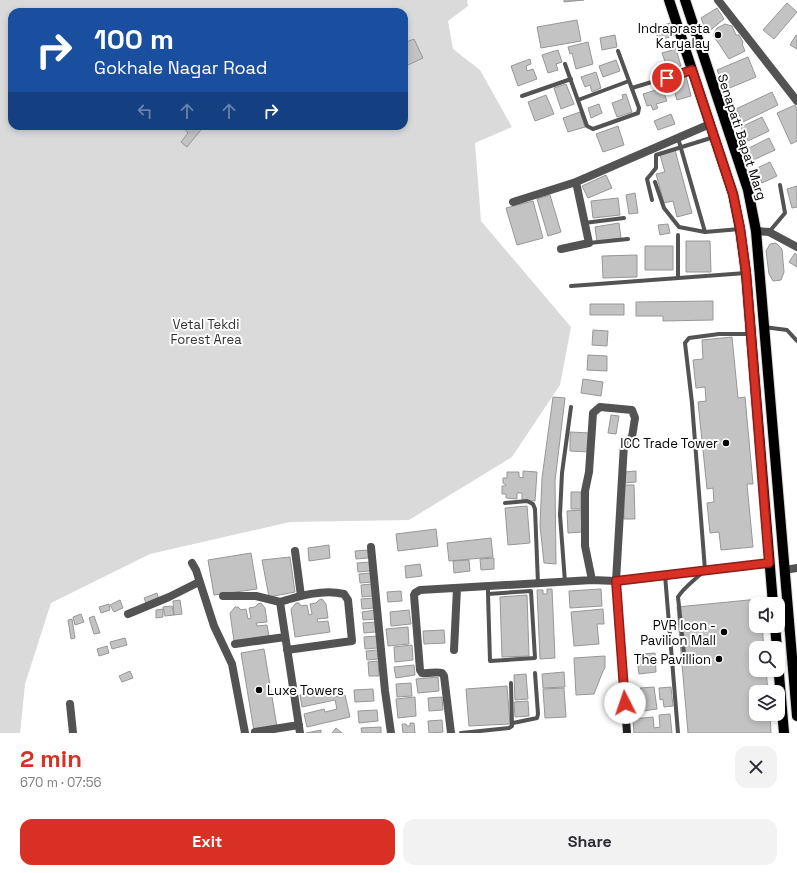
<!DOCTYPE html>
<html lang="en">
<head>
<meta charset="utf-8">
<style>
  :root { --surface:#fff; --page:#f2f2f3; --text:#2b2b33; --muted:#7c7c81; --accent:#d93025 }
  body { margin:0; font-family:"Space Grotesk",sans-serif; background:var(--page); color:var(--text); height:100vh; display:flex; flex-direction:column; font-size:15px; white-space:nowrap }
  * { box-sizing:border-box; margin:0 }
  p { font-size:13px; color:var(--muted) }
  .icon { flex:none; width:22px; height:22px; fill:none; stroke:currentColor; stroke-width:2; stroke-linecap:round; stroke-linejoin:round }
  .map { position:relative; height:733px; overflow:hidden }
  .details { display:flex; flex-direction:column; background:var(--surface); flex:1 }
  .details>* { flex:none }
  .top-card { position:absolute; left:8px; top:8px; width:400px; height:122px; border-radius:12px; box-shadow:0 2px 6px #0003; background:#1a4fa0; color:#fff; overflow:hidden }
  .fabs { position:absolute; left:749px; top:597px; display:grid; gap:8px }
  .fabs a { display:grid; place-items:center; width:36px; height:36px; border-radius:8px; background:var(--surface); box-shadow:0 2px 6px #0003; font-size:20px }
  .pin { position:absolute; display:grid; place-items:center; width:34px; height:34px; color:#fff; margin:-17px; border:2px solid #fff; border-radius:50%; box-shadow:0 1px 4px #0007 }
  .me { position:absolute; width:44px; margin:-22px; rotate:356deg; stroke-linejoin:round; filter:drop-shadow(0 0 3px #0008) }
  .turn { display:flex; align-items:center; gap:14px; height:84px; padding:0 20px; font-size:18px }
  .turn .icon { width:52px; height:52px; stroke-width:2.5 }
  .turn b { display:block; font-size:28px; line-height:34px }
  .lanes { display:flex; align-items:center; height:38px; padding:0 20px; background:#0003; justify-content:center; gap:20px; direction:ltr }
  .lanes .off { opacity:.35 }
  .round { display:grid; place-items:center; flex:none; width:42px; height:42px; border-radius:12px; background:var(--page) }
  .summary { display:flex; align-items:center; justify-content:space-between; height:68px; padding:0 20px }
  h1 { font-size:24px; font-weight:700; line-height:30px; color:var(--accent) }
  .primary-button { display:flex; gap:8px; margin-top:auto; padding:8px 20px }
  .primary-button a { flex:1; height:46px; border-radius:12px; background:var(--accent); color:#fff; font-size:16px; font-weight:700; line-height:46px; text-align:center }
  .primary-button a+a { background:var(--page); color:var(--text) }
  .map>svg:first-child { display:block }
</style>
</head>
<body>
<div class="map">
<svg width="797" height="733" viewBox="0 0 797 733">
  <rect width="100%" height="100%" fill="#fff"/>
  <path fill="#dadada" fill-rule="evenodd" d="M0,0H467L468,6L448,21L453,49L480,70L512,127L475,143L481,221L571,327L560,385L512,457L409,520L290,522L150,554L51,603L25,684L20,733H0ZM12,12H404V126H12Z"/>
  <path fill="#c3c3c3" stroke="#979797" d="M564,0H584L564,2Z
    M787,3L797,12L774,39L763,30Z
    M717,8L724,19L707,33L701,18Z
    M577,20L581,41L541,48L537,27Z
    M670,23L674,36L658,40L655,28Z
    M725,24L732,26L736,35H739L743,42L742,44L745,51L729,59L713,35L717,28Z
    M615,35L617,47L602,50L600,38Z
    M796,35L797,36V49L790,45Z
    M414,39L423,58L408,65L404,55V43Z
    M588,42L593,64L576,69L572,53L570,54L568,47Z
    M676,49L681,66L668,70L662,53Z
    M558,50L562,62L556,64L558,70L548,73L542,55Z
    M748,57L756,77L725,90L717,70Z
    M530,59L531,64L526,66L527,71L533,69L537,79L518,86L511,66Z
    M616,60L620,71L603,77L599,66Z
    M596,72L601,88L592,92L590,85L585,87L581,77Z
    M686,76L691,96L677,100L671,81Z
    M566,84L574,104L561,109L554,88Z
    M662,88L667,101L656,104L658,108L653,110L651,105L647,106L643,94Z
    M772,92L778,105L743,122L736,109Z
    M626,94L632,112L617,117L612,103L623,99L622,95Z
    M546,95L554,114L535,121L528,102Z
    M599,104L602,113L591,118L588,108Z
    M795,105L797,109V141L791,144L777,113Z
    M580,112L585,127L568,132L563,118Z
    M671,114L675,124L658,130L654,121Z
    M762,117L769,131L748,141L741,127Z
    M182,126H204L187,147L181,142L188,133Z
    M618,126L624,145L603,152L596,134Z
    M769,138L775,150L749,162L743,151Z
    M675,150L692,213L677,217L673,201L664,203L656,174L665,172L660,155Z
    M770,162L777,176L762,183L755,169Z
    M606,175L612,188L588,198L582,186Z
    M797,186V207L792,208L787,189Z
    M635,193L638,213L629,214L626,195Z
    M550,195L561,232L548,236L537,199Z
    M618,198L620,215L593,218L591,201Z
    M533,201L543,238L517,245L506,208Z
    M619,223L621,238L597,242L595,227Z
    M668,224L670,233L660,235L658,225Z
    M686,241H710L711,272H686Z
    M776,243L782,249L784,272L781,280L773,281L769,274L766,251L770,244Z
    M645,246H673V270H645Z
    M795,253L797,255V267L789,262Z
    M637,255V277L603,278L602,256Z
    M713,301V320L663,321V316H636V302Z
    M590,304H624V315H590Z
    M593,330L608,331L607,346L592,345Z
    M732,337L738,398L745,397L753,484H747L753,547L721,550L719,532L710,533L707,503L714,502L713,488L707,489L698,402L706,401L705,387L696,388L693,360L703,359L702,340Z
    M588,355L607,356V371L587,370Z
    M583,379L603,382L601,396L581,393Z
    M553,397L565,398L555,481L556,564L544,563L540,526L542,478Z
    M611,415L619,416L616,434L608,433Z
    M570,432L590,433L589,452L570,451Z
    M523,471L537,472L535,501L522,500V493H517V499L506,498V494H502V486H505L506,485L503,483V478H507V472H519V477L523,478Z
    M636,471V482L624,483V472Z
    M623,485H634L635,519H624Z
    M571,492H581V509H571Z
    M527,506L530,543L508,545L505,508Z
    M581,510L582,532L568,533L567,511Z
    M436,529L438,546L398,551L396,534Z
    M491,538L493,557L449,561L447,543Z
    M329,545L330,558L309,561L308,548Z
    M368,550V558L356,559L355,551Z
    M251,553L257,589L214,595L208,560Z
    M290,557L295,592L269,597L262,560Z
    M494,558V569L481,570L480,559Z
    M469,560L470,571L454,573L453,561Z
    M370,562V571L358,572L357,563Z
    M420,564L422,576L406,578L405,566Z
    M371,573L372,582L360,583L359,574Z
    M372,584L373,596L362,597L361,585Z
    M547,589H552L555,658L540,659L537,590H543V594H547Z
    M601,589L602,606L570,608L569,591Z
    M401,591L402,601L388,602L387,592Z
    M157,593L159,599L146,603L144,598Z
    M527,595L529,656L502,657L500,597Z
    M374,598L375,608L362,609L361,599Z
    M322,599L326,604L328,618L317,619L318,622L328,621L330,632L295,637L291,609L296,603H299L301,606L307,605L309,615L312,614L310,604L316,603L319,600Z
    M759,599L760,604H756V626H762L764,648H756V670H766L768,692H756V714H770L771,733H688L677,607Z
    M120,600L123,608L114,612L110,605Z
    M180,600L182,614L174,615L173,601Z
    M261,603L265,608L267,622L256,623L257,626L267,625L269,636L234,641L230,613L235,607H238L241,610L246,609L248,619L251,618L249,608L255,607L258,604Z
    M109,604L110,610L101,613L99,607Z
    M172,606L174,615L165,616L163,607Z
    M163,609V617L156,618V610Z
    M603,609L604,624H597L599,644L574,646L571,612Z
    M375,610L376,619L363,620L362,612Z
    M409,610L411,624L391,626L390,612Z
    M81,614L84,622L75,625L73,617Z
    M94,616L100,633L94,634L89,618Z
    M72,619L75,638L71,639L68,620Z
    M375,622L376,632L364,633L363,623Z
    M408,627L409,644L388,646L386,629Z
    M444,630L445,643L424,644L423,631Z
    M377,636L378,648L365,649L364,637Z
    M125,638L127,645L112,649L110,642Z
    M412,645L413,660L395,662L394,647Z
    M107,646L109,653L99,656L97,649Z
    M264,649L277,727L254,731L241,653Z
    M378,650V659L367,660L366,651Z
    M655,653L656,672L639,674L637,660H640V654Z
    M605,656V668L603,671L594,694L576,695L574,658Z
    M378,661L379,676H369L368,662Z
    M414,665L415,675L396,678L394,667Z
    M130,671L133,678L122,682L119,676Z
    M564,672L565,687L543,688L542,674Z
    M526,674L528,699L515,700L514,675Z
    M438,677L439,691L418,693L416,679Z
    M411,683L412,696L397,697L396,684Z
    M507,686L510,724L469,726L466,689Z
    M333,687L335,697L345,695L350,717L307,727L304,714L324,709L325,712L337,709L335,700L302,707L300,695Z
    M654,687L657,709L643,711L640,688Z
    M671,687L673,706L664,707L663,699L660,700L659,688Z
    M564,688L566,717L545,718L543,689Z
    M373,689L374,701L355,702L354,690Z
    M415,697L416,716L398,718L396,699Z
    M442,697L443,710L429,711L428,698Z
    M528,701L529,716L515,717L514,702Z
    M377,710L378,721L359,723L358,711Z
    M670,714L672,733H634L633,719L653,717L654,728L660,727L659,715Z
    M442,720L443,732L429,733L428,721Z
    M410,723H414L415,733H403L402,724H406L407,726H410Z
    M381,727V733H362L361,728Z
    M336,728L342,733H332Z
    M321,730V733H306Z"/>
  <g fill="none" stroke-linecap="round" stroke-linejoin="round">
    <defs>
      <path id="primary" d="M669,0L733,194L740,229L746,273L773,604
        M685,0L748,190L756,231L797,716
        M775,626L777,648
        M778,663L784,733"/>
    </defs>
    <use href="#primary" stroke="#dbdbdb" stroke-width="12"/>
    <path stroke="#535353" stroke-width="4" d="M565,64L587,126L593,129L638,113L639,108L618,51
      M632,88L691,70
      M522,96L571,79
      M578,100L629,81
      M678,138L705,232
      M655,182L664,208L679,227L705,232L740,229
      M652,200L647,179L656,168V155L714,137
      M584,223L624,218
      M769,232L785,213L780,185
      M678,235V278
      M589,243L628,239
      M571,286L746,273
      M764,327L787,330L797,341
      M505,503L527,501L533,504L535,509L538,584
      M665,575L678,733
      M565,582L560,515L562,473L571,407
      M488,587V594L490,661L535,658L531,591L488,594
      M685,663L678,597C683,588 697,578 705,570L692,403L685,343L689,338L719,334H750
      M513,723L537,718L538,714L535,673
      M461,733L509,728L512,726L511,683"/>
    <path stroke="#535353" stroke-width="8" d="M718,0L797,101
      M513,202L576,182
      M756,231L769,232L797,247
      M561,249L589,243L576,182L710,124
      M371,547L385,691L391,733
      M295,551L301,596
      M192,563L196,570L214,626L232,664L245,733
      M785,570L797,568
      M223,596H256L280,602
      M128,614L169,597L199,582
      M235,644L285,637
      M287,650L352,641L348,600L344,594C323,589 299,596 280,602L300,733
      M454,650L457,588
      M70,704L73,733
      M255,732L299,725
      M451,733L444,676L442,673C436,671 429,674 422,673L420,670L414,595L415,593L420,590L592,580L616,581L624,444L632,437L635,418L632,410L600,407L593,413L589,472L585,491V546L592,580"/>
    <path stroke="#202020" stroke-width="8" d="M627,733L616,581L769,563"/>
    <use href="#primary" stroke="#000" stroke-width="10"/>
  </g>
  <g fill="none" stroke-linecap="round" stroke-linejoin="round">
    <defs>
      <path id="route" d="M625,703L616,581L769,563L746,273L740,228L733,194L692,70L667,78"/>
    </defs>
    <use href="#route" stroke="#8d1f18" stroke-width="10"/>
    <use href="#route" stroke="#d93025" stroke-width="7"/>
  </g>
  <g fill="#000" stroke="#fff" stroke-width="1.5">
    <circle cx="718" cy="35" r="4"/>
    <circle cx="726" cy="443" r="4"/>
    <circle cx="724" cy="632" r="4"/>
    <circle cx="719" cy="659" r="4"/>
    <circle cx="259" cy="690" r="4"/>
  </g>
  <g text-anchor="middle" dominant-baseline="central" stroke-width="4" stroke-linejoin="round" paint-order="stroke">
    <g font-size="13" fill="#000" stroke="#fff" text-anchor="end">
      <text x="710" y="28">Indraprasta<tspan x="710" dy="15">Karyalay</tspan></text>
      <text x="718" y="443">ICC Trade Tower</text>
      <text x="716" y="625">PVR Icon -<tspan x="716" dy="15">Pavilion Mall</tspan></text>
      <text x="711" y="659">The Pavillion</text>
      <text x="267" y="690" text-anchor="start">Luxe Towers</text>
    </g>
    <g font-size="13" fill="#000" stroke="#fff">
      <text transform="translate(742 137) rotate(72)">Senapati Bapat Marg</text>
    </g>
    <g font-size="13" fill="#313131" stroke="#fff">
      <text x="206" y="324">Vetal Tekdi<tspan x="206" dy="15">Forest Area</tspan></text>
    </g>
  </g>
</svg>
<div class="fabs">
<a><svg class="icon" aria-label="sound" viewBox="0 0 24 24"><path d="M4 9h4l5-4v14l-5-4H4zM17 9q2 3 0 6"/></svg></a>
<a><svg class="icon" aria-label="search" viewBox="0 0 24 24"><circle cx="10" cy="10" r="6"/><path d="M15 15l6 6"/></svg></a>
<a><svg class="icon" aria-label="layers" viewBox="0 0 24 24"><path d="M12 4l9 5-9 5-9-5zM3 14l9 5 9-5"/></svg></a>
</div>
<div class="pin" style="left:667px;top:78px;background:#d93025"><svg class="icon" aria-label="arrive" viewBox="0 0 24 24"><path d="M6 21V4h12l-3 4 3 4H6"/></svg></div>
<svg class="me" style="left:625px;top:703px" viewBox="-20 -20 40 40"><circle r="19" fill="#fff"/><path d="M0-13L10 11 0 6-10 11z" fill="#d93025"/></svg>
<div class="top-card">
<div class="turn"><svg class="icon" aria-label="right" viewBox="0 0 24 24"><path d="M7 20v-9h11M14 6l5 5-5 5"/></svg><div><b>100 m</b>Gokhale Nagar Road</div></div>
<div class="lanes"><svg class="icon off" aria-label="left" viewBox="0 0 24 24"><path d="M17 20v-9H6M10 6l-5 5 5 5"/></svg><svg class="icon off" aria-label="ahead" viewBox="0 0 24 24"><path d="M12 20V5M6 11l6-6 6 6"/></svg><svg class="icon off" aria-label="ahead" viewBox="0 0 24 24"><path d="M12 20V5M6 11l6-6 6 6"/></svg><svg class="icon" aria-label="right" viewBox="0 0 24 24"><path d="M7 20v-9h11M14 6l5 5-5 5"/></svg></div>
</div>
</div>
<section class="details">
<div class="summary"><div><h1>2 min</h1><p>670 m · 07:56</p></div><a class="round"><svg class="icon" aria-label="close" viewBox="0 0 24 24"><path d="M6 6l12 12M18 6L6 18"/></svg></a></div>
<div class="primary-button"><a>Exit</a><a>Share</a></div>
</section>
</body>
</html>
